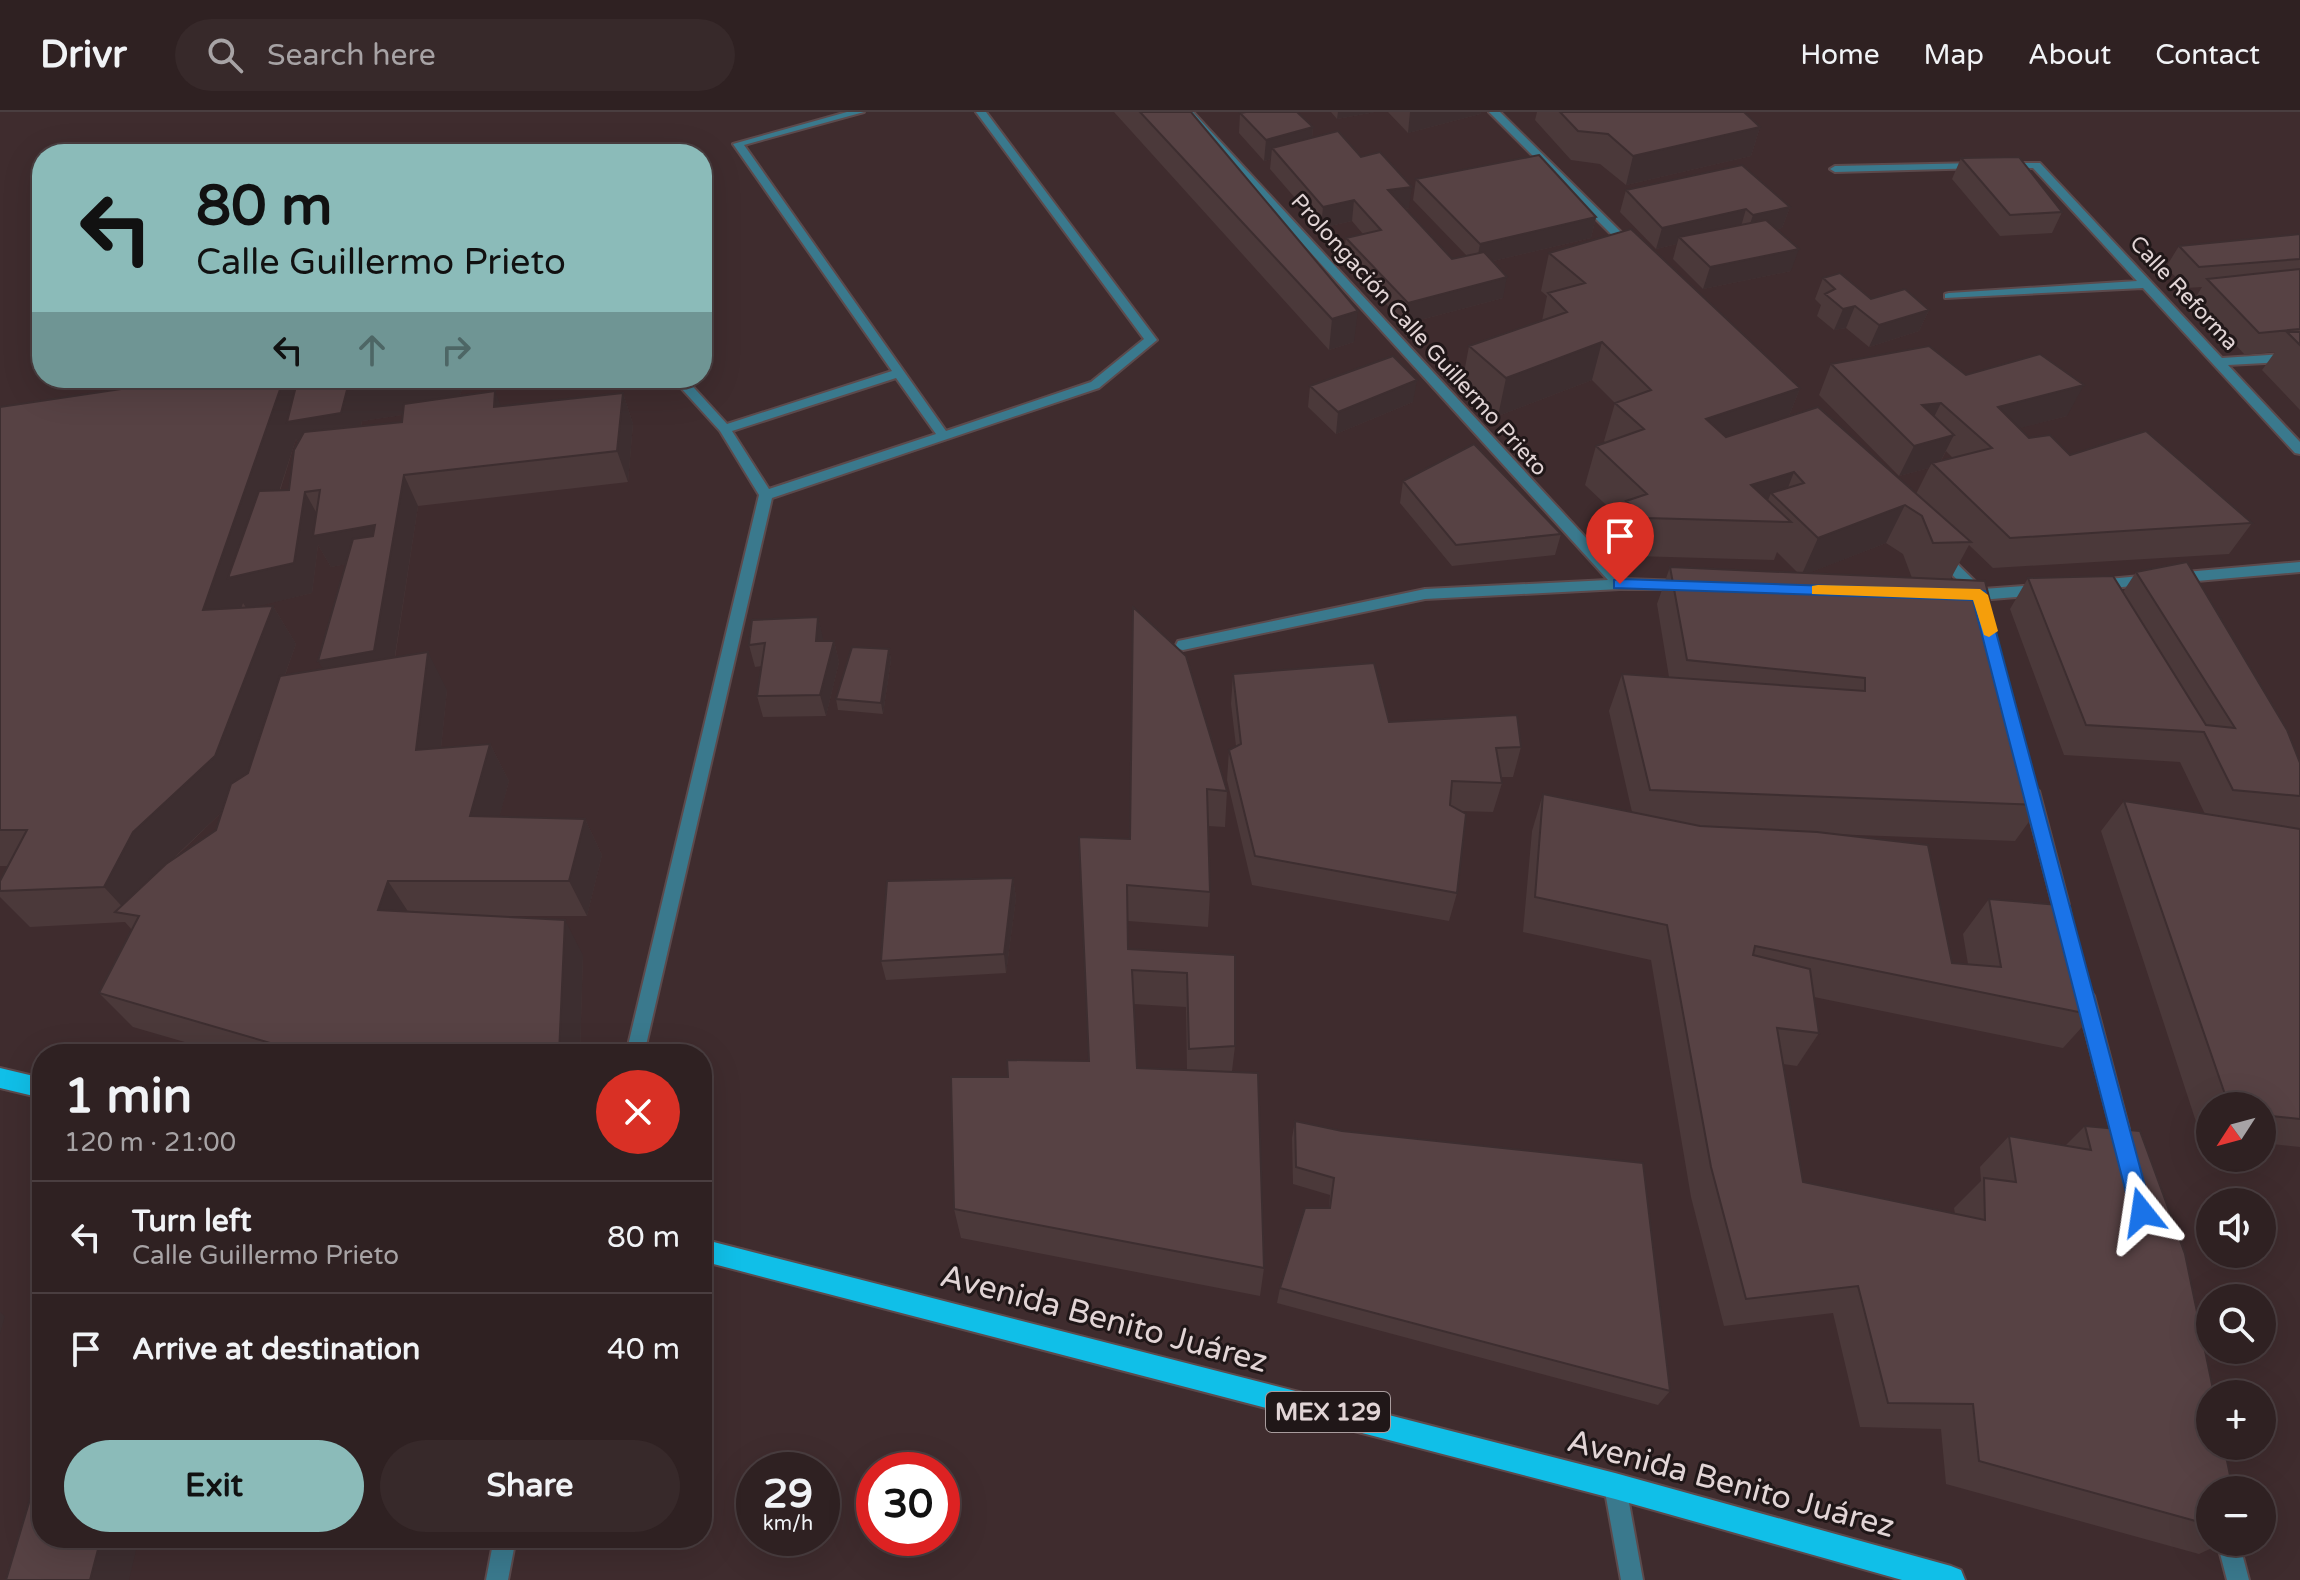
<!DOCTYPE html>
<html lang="en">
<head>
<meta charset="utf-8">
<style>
  :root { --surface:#2f2122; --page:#37292a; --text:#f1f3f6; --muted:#a7a3a5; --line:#4a3e40; --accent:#8bbbb9 }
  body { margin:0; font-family:"Varela Round",sans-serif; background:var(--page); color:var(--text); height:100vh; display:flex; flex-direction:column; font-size:30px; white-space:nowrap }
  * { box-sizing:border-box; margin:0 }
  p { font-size:26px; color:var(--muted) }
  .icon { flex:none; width:44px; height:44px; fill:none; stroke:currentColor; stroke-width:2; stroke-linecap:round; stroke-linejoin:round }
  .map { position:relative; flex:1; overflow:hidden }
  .panel { position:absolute; left:32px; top:932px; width:680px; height:504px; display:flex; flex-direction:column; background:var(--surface); border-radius:32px; box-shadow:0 8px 32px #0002,0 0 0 2px var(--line) }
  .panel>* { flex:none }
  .banner { position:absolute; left:32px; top:32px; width:680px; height:244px; border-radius:32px; box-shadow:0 8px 32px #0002,0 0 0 2px var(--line); background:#8bbbb9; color:#111; overflow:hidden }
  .needle { width:52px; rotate:234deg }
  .tools { position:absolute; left:2196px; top:980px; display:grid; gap:16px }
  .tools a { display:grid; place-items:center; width:80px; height:80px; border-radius:50%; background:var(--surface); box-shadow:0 8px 32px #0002,0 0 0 2px var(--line); font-size:40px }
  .speed { position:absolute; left:736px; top:1340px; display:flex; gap:16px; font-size:40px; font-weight:700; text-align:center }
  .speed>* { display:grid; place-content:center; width:104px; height:104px; border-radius:50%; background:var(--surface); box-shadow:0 8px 32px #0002,0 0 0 2px var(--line); line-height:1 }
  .speed small { font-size:20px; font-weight:400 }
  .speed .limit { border:12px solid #d22; background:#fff; color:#111 }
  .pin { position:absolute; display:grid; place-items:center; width:68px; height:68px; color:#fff; margin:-82px -34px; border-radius:50% 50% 50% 0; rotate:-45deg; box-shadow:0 0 8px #0007 }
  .pin .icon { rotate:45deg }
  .me { position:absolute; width:88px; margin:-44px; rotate:345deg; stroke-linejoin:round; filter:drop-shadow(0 0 6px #0008) }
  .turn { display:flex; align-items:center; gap:28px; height:168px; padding:0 32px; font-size:36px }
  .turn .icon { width:104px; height:104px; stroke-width:2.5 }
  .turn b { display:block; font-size:56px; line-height:68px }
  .lanes { display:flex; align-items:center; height:76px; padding:0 32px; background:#0003; justify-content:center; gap:40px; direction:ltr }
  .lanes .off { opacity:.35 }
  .round { display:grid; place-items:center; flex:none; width:84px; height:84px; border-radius:42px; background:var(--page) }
  .summary { display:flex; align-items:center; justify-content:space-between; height:136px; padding:0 32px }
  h1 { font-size:48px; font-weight:700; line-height:60px }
  .action { display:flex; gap:16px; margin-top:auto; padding:16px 32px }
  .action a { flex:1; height:92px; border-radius:48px; background:var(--accent); color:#111; font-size:32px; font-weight:700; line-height:92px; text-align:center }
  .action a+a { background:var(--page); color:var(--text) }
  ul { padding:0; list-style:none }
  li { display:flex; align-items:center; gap:24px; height:112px; padding:0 32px; border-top:2px solid var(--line) }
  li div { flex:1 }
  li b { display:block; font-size:30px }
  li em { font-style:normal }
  header { display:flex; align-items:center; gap:48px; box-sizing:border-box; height:112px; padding:0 40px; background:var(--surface); border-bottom:2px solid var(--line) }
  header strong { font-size:38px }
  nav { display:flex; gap:44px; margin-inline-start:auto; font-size:28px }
  .search { width:560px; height:72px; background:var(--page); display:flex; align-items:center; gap:20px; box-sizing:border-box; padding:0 28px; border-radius:44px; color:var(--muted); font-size:30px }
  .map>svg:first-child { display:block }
</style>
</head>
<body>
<header>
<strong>Drivr</strong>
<div class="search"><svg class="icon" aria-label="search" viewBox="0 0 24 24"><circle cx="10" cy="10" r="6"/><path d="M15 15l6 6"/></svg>Search here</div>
<nav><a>Home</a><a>Map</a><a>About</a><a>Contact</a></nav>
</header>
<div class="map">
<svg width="2300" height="1468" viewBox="0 0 2300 1468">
  <rect width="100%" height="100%" fill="#3f2c2e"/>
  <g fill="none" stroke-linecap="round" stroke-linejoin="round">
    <defs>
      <path id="service" d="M847,0H864L744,33L946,319L1091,270L1144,227L976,0H986L1157,228L1099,276L772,386L644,942H626L759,383L720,319L672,266H685L727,312L892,259L733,32ZM896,266L936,322L769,377L732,319Z
        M494,1426H516L508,1468H486Z"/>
      <path id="minor" d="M1183,0H1193L1624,467L1684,469L1691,474L1689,477H1620L1425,487L1183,538L1178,537L1176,533L1178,529L1183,528L1425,477L1608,468Z
        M1489,0H1500L1635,134V138H1627Z
        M1979,51L1983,52V56L1835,60L1830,57L1835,54Z
        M2006,51H2040L2222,246L2300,241V249L2228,253L2300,330V342L2295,341L2143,176L1945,186V182L1949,181L2137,169L2033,56H2002V52Z
        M1942,440L1947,442L1983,477L2039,473L2046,478L2039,483L1980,488L1966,486L1964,483L1968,479L1935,445Z
        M2300,450V460L2174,471L2167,466L2174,461Z
        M2151,463L2156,465L2158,468L2156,471L2098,478L2091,473L2098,468Z
        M2031,673L2039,679L2074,812L2072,817H2060L2058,812L2023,679Z
        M2085,877L2091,879L2094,884L2134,1036L2132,1042L2125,1044L2118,1042L2116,1036L2076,884L2079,879Z
        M1615,1363L1623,1366L1626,1374L1643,1468H1621L1604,1374L1607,1366Z
        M2217,1430H2239L2249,1468H2227Z"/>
      <path id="primary" d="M0,956L42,966V986L0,976Z
        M702,1127L1615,1361L1951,1454L1961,1458L1965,1468H1902L1615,1387L702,1149Z"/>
    </defs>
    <use href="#service" stroke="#5c4a4c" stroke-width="4"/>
    <use href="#minor" stroke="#5c4a4c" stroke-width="4"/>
    <use href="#primary" stroke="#5c4a4c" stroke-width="4"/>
    <use href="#service" fill="#3a798d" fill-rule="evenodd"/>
    <use href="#minor" fill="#3a798d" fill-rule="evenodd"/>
    <use href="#primary" fill="#10bfe8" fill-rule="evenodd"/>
  </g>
  <path fill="#4b393a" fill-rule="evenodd" d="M1114,0H1191L1354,230L1329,238Z
    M1331,0H1375L1337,7Z
    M1388,0H1481L1480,2L1408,21Z
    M1537,0H1744L1760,15L1751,44L1626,73L1600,52L1571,48L1535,8Z
    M1240,1L1313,15L1312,26L1361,45L1409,96L1405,97L1452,147L1467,144L1413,88L1416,67L1596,105L1591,126L1493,149L1503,186L1405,212L1343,147L1346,126L1363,122L1352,109L1321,116L1270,57L1271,47L1264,49L1239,21Z
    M1961,46L2062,100L2052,121L2000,124L1952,67Z
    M1626,78L1790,95L1782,116L1777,117L1791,159L1703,177L1673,147L1677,132L1656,137L1620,100Z
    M2300,122V298L2262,258L2275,240L2245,243L2194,188L2202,175L2186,176L2166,155L2179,134Z
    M1549,141L1800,276L1789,304L1916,382L1929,356L1899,364L1819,283L1831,252L1966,263L2067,304L2019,316L2029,326L2070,343L2252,411L2229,442L1993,456L1969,433L1950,468L2041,693L2015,729L1831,722L1952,851L1968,852L1963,822L1989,787L2093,903L2063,936L1814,885L1819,921L1797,954L1783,952L1803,1070L1955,1102L1954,1096L1981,1069L1980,1055L2009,1024L2065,1034L2085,1014L2210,1378V1430H2225L2199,1442L1946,1372L1941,1317L1860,1315L1833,1201L1724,1214L1691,1085L1651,848L1523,820L1532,719L1543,682L1632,700L1609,599L1622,562L1669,565L1657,492L1670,455L1798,461L1777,440L1774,448L1634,444L1614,427L1620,406L1585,373L1596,334L1606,331L1604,329L1615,291L1592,268L1498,304L1462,272L1469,234L1542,209L1547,184L1541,179ZM1946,339L1953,346L1941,349ZM1886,431L1903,442L1912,466L1808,461Z
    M1823,166L1871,187L1929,198L1919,219L1869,235L1846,216L1834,218L1817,204L1821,193L1815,187Z
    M195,266H296L297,268L465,266L460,284L501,294L623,281L633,312L628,370L418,394L395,546L447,578L441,636L490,632L509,669L499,705L585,707L602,743L587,804H493L583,843L580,942H226L133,915L99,881L132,818L125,810L30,815L0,785V769L8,754H0V295ZM402,303V310L361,314L362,309ZM296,327L298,331L289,378L280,379ZM318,433L331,455L346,452L323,557L285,563L296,532L273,494L253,495L312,481ZM222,700L216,718L173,747L186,735Z
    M1310,274L1413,290L1336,322L1308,295Z
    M1403,369L1561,422L1555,443L1452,454L1400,391Z
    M2136,460L2300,651V1035L2262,1031V994H2210V1026L2201,1025L2101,719L2124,689L2205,702L2180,650L2064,643L2010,497L2028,466L2123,480Z
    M1133,495L1227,679L1225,715L1208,714L1210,780L1208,815L1128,809V837L1235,843V934L1232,959L1264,1156L1260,1184L961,1126L954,1097L1008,965L1089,949L1130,727ZM1134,892L1186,895L1187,958L1137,956Z
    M818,505L823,529H834L839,550L826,604L763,605L757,584L762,554L755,555L749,533Z
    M889,537L891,548L883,602L838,598L836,587Z
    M1233,562L1389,610L1521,635L1513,665H1501L1502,671L1493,700L1460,699L1457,781L1449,809L1252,773L1227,668L1229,638L1236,634L1231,592Z
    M1013,766L1016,786L1006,861L886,868L881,849Z
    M1295,1009L1670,1279L1658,1293L1277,1191L1280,1176L1329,1096L1330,1083L1293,1072L1292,1026Z"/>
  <path fill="#3d2e30" d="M1338,0H1375L1337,7Z
    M1410,0H1481L1480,2L1408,21Z
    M1313,15L1311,36H1272L1271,47L1264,49L1266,28Z
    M1760,15L1751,44L1626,73L1633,44Z
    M1412,75L1409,96L1385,99L1388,78Z
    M1354,88L1352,109L1321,116L1323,95Z
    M1790,95L1782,116L1746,124L1753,103Z
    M1746,97L1740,118L1679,125L1677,132L1656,137L1662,116Z
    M1596,105L1591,126L1476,153L1480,132Z
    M1799,137L1791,159L1703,177L1710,155Z
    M1507,165L1503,186L1405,212L1408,191Z
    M1855,194L1846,216L1834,218L1843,197Z
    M1929,198L1919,219L1869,235L1879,213Z
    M1358,199L1354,230L1329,238L1332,207Z
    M1602,230L1592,268L1498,304L1506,266Z
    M284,266H296L308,290L347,278L430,266H465L457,295L362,309L356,332L304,340L296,327L253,460L305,380L322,411L404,363L418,394L391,569L336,579L318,549L390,444L331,455L318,433L312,481L247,497L243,491L228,536L203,498Z
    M1417,268L1413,290L1336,322L1338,300Z
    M2084,273L2067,304L1982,326L1998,295Z
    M1800,276L1785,314L1692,345L1706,307Z
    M495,279L507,309L494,295Z
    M623,281L633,312L628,370L617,339Z
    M1941,291L1926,321L1922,293Z
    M1954,323L1938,354L1932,351L1929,356L1899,364L1914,334Z
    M1794,360L1782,391L1771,381L1762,403L1751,373Z
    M1905,393L1886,431L1801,464L1818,426Z
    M273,494L296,532L242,681L163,756L129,802L104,775L133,720Z
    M818,505L823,526L821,550L816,529Z
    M834,529L839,550L826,604L820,583Z
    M889,537L891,548L883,602L881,591Z
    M428,540L447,578L437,674L416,638Z
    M490,632L509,669L490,740L470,704Z
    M585,707L602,743L587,804L569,769Z
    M1013,766L1016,786L1006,861L1004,842Z
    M388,769L411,804L378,798Z
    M565,808L583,843L580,942H559Z
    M0,1200L5,1204L0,1222Z
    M101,1426H139L129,1468H90Z"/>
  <path fill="#574244" stroke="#3d2e30" stroke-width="2" d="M1140,0H1191L1358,199L1332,207Z
    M1246,0H1297L1313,15L1266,28L1240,1Z
    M1560,0H1744L1760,15L1633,44L1608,22L1578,19Z
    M1338,19L1361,45L1380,40L1412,75L1388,78L1452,147L1484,140L1507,165L1408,191L1346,126L1381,118L1354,88L1323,95L1272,36Z
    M1539,43L1596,105L1480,132L1416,67Z
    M2019,45L2062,100L2010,103L1961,46Z
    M1742,53L1790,95L1753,103L1746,97L1662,116L1626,78Z
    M1766,108L1799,137L1710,155L1679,125Z
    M1631,117L1800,276L1706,307L1726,325L1818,295L1971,430L1933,431L1922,404L1905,393L1818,426L1771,381L1804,371L1794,360L1751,373L1791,410L1646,406L1626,389L1647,382L1596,334L1644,317L1615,291L1651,278L1602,230L1506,266L1469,234L1567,200L1548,181L1585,171L1549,141Z
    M2300,122V147L2199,155L2179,134Z
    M2300,157V217L2259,221L2207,167Z
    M1840,161L1871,187L1905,177L1929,198L1879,213L1855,194L1843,197L1825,182L1835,177L1823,166Z
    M2287,220H2300V233Z
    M1929,234L1966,263L2040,242L2084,273L1998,295L2029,326L2050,323L2070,343L2146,319L2252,411L2010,426L1932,351L1992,336L1941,291L1922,293L1954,323L1914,334L1831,252Z
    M1393,244L1417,268L1338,300L1310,274Z
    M195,266H284L203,498L273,494L215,644L133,720L104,775L0,779V769L27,718H0V295Z
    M298,266H430L347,278L341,301L287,310Z
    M495,279L494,295L623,281L617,339L404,363L374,539L318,549L353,427L373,424L375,413L313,424L320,378L305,380L294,451L228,466L259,379L289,378L294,338L304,320L402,310L404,292Z
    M1474,332L1561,422L1456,433L1403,369Z
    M2187,450L2287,618L2300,651V684L2233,678L2204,620L2086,613L2028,466L2113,464L2206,613L2235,616L2136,460Z
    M1670,455L1985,469L2041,693L1650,678L1622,562L1865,579V566L1687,548Z
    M1133,495L1186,544L1227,679L1207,677L1210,780L1127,773L1128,837L1235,843V934L1189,937L1187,861L1132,858L1137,956L1258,961L1264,1156L954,1097L951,965H1008L1007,948L1089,949L1079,725L1130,727Z
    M818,505L816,529H834L820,583L757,584L765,531L749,533L752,508Z
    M852,535L889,537L881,591L836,587Z
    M428,540L416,638L490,632L470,704L585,707L569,769H388L378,798L565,808L559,942H308L99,881L139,804L115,800L166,752L216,718L231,672L248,661L280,564Z
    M1374,551L1389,610L1517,603L1521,635L1496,636L1502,671L1452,669L1450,693L1466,702L1457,781L1255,744L1229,638L1241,632L1233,562Z
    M1543,682L1700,714L1817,720L1928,733L1952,851L2001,855L1989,787L2072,794L2093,903L1755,834L1753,843L1810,857L1819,921L1777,916L1803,1070L1985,1108L1984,1066L2016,1070L2009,1024L2091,1038L2085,1014L2140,1019L2185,1142L2214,1282H2210V1334H2224L2233,1378H2210V1413L1979,1349L1973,1292L1888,1291L1858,1174L1746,1187L1711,1055L1667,813L1535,785Z
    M2124,689L2300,717V1007L2262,1003V994H2229Z
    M1013,766L1004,842L881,849L887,769Z
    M1295,1009L1342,1019L1643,1051L1670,1279L1280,1176L1305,1096H1330L1334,1066L1296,1055Z
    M42,1347V1426H101L90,1468H6Z"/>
  <path fill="#1a73e8" stroke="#114b97" stroke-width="2" d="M1620,467L1985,479L2152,1100L2149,1107L2142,1110L2134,1107L2131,1100L1973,488L1614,476V468Z"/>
  <path fill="#f59e0b" d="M1818,473L1980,477L1988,483L1998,519L1989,525L1984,523L1973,488L1812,482V474Z"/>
  <g text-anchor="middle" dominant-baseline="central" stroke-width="6" stroke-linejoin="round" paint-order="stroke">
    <g font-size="22" fill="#e2d5d6" stroke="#201718">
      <text transform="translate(2184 181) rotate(47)">Calle Reforma</text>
      <text transform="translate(1419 223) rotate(48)">Prolongación Calle Guillermo Prieto</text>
    </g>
    <rect fill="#201718" stroke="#a89c9d" stroke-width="2" x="1266" y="1280" width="124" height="40" rx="6"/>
    <g font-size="24" font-weight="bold" fill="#e2d5d6">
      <text x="1328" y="1300">MEX 129</text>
    </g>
    <g font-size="32" fill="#e2d5d6" stroke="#201718">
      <text transform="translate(1104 1207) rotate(15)">Avenida Benito Juárez</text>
      <text transform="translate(1731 1372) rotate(15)">Avenida Benito Juárez</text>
    </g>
  </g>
</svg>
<div class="tools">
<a><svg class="needle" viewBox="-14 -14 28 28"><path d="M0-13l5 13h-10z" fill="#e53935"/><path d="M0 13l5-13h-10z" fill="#a7a3a5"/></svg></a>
<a><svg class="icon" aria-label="sound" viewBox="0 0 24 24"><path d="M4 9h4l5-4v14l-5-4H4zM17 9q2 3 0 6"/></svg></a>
<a><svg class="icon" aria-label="search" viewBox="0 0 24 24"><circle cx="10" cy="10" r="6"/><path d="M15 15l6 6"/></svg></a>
<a>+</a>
<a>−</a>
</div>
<div class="speed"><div>29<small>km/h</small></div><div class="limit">30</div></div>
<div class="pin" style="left:1620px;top:472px;background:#d93025"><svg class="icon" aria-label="arrive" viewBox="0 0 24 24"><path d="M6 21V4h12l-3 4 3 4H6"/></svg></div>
<svg class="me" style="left:2142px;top:1100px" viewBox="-20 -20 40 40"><path d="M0-17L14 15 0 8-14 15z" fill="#1a73e8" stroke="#fff" stroke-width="4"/></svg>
<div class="banner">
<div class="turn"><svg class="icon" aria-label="left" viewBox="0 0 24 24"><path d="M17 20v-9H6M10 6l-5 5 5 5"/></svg><div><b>80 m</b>Calle Guillermo Prieto</div></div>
<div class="lanes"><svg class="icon" aria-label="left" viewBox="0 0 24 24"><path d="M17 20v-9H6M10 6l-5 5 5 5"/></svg><svg class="icon off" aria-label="ahead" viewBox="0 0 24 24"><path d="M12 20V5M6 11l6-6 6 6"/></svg><svg class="icon off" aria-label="right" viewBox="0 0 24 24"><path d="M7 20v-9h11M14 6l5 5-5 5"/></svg></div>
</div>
<section class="panel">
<div class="summary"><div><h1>1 min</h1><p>120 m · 21:00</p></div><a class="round" style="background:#d93025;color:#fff"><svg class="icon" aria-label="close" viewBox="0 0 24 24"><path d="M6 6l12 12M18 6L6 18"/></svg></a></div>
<ul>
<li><svg class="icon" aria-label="left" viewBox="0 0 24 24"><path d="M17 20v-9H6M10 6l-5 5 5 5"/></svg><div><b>Turn left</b><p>Calle Guillermo Prieto</p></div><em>80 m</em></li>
<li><svg class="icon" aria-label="arrive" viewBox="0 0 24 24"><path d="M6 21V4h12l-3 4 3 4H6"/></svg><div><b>Arrive at destination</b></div><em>40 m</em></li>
</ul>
<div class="action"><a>Exit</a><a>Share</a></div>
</section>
</div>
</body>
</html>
